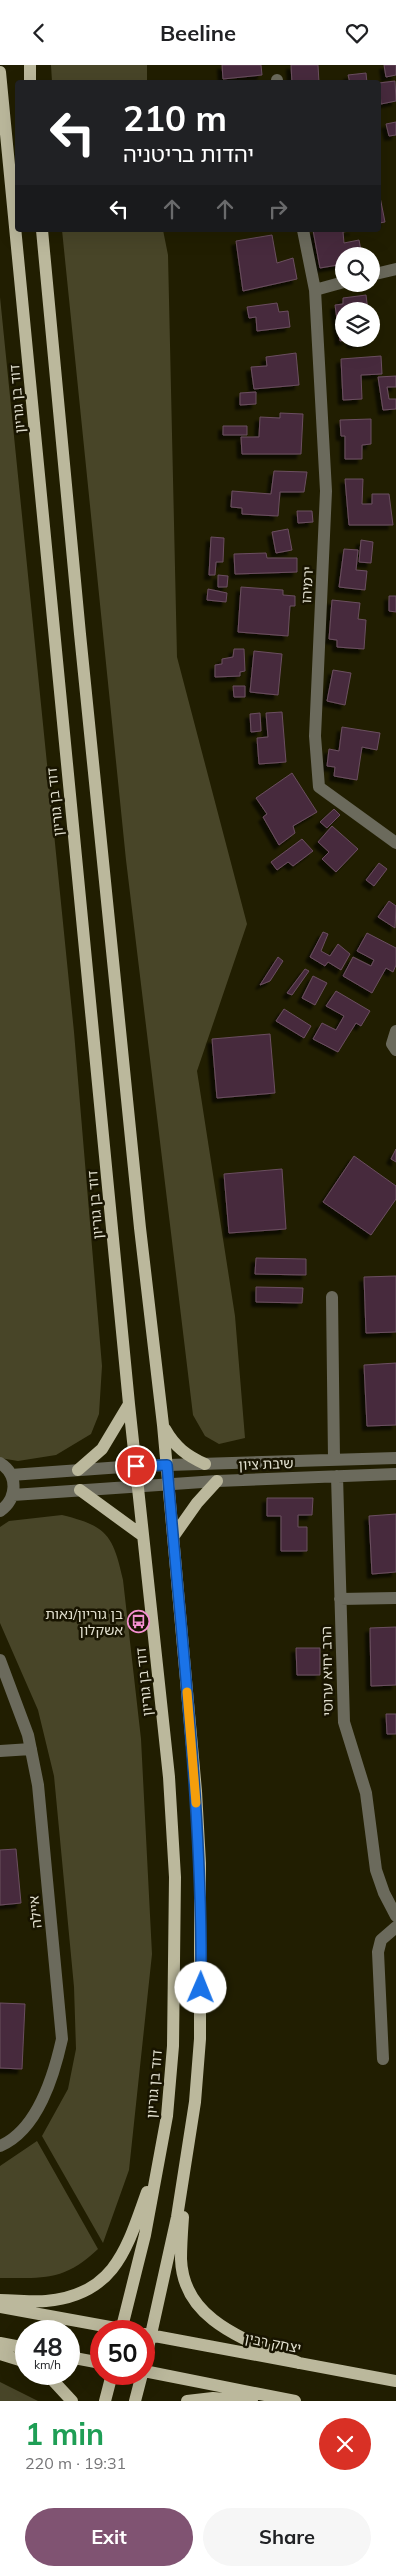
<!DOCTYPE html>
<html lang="en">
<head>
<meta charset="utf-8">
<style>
  :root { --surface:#fff; --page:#f6f6f6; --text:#202124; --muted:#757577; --accent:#805372 }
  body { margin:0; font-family:Mulish,"Noto Sans Hebrew",sans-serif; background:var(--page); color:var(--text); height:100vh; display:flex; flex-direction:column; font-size:19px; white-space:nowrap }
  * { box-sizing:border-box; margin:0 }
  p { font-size:16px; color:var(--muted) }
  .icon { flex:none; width:28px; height:28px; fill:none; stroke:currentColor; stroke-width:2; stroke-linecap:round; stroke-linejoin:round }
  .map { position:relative; height:2336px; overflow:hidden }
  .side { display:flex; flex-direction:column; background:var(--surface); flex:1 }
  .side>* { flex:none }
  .top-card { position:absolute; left:15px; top:15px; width:366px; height:152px; border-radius:5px; box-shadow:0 5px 20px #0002; background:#202124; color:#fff; overflow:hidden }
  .buttons { position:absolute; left:335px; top:182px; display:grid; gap:10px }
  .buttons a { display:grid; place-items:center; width:45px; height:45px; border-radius:50%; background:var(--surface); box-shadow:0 5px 20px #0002; font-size:25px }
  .speed { position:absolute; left:15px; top:2255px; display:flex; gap:10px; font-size:25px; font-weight:700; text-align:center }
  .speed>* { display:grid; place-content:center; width:65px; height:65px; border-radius:50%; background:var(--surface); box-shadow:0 5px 20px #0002; line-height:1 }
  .speed small { font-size:12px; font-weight:400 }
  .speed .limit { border:8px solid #d22; background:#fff; color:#111 }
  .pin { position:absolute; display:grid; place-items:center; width:42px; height:42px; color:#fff; margin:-21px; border:2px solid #fff; border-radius:50%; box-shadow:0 1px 5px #0007 }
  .me { position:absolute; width:55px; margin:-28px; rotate:1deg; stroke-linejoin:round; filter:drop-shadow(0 0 4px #0008) }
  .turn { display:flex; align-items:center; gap:18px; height:105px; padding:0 25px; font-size:22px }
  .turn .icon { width:65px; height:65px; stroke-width:2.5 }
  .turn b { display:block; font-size:35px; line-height:42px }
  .lanes { display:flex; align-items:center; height:48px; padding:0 25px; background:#0003; justify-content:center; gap:25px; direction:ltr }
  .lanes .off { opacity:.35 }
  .round { display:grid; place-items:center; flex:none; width:52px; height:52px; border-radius:26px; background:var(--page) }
  .head { display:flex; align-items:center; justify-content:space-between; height:85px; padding:0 25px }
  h1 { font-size:30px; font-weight:700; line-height:38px; color:#1e9e55 }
  .button { display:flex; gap:10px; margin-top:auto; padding:10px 25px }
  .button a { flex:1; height:58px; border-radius:30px; background:var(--accent); color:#fff; font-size:20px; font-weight:700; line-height:58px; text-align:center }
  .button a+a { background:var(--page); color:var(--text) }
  header { display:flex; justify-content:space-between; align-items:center; height:65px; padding:0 25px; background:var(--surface); font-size:22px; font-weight:700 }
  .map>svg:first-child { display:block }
</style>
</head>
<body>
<header><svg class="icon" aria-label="back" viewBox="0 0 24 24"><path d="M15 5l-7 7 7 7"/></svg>Beeline<svg class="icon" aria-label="heart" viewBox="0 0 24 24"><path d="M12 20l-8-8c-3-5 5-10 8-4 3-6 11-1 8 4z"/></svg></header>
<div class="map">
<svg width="396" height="2336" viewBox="0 0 396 2336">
  <defs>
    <filter id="shadow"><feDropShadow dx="-4.5" dy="4.5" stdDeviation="1" flood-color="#0009"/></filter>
  </defs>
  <rect width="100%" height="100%" fill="#211e01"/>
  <path fill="#484528" d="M51,0H147V17H52Z
    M62,165H163L168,190L177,592L247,859L197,1006L235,1251L245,1373L219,1379L205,1371L193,1350L126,795Z
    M0,232L74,967L102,1301L99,1349L91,1369L56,1390L18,1396L0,1393Z
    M62,1450C107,1461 113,1470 123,1515L141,1674L152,1889L129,2105L103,2178L42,2071L68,2024L76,1984L74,1922L54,1711L38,1645L0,1558V1462L9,1456Z
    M37,2076L98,2184C64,2216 45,2213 0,2213V2101Z
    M0,2317L38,2336H0Z"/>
  <path fill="#462c3c" stroke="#6b4e60" filter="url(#shadow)" d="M222,0H261L262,10L223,14Z
    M291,0H318L319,18H292Z
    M384,0H396V10L386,12Z
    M366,8L367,18H350L348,10Z
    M395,16L396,36L381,39L379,18Z
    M396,57V70L389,71L386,59Z
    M379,127L385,157L379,158Z
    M313,165H354L343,167L344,178L359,175L362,191H344V199L320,203Z
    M272,170L277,198L293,193L297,214L243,226L236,176Z
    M366,230L368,246H344V274H371V269L372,276L352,279L351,274L340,276L335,240L343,239V233Z
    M277,238L279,247L288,246L290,262L257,266L256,252L249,253L247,242Z
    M296,288L299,320L254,324L251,302L267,301L266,292Z
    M381,291L382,309L361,310L362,334L343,335L341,294Z
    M396,311V322H387L389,334H396V344L383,345L378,312Z
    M256,327V339L240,340V328Z
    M280,348L303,349L301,389H242L241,372H259L260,352L280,353Z
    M371,354V379L362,380V394H345V371H341L340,355Z
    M223,361H247V370H223Z
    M274,406L307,407L304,427H280L278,451L242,449V443L231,442L232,426L271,429Z
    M345,414H363L362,439H372V429H389L393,460H349Z
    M297,446H312L313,457L298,458Z
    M288,464L292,485L276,488L272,467Z
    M211,472L224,473L223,497H216L215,510H209Z
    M361,475L373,477L371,498L359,497Z
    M344,484L358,485L356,505L367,506L365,525L339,522Z
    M266,488L267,493H297V507L235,509L234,489Z
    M218,510L228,511L227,522H218Z
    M241,522L283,525V530L295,531V541H290L288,571L238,567Z
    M208,524L227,528L226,537L207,535Z
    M389,531H396V547L389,546Z
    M332,535L360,538L358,554L366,555L364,584L337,582V575L329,574Z
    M234,584H244L245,606L240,607V611L215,612V600L222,599V594L233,592Z
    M254,586L282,589L278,630L250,627Z
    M333,605L351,608L345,640L327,636Z
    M233,621H245V632H234Z
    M282,647L286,697L259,699L257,673L268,672L266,648Z
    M260,648L261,666L251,667L250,649Z
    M342,662L380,668L377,685L362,682L357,715L334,711L335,702L327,701L329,684L339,686Z
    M292,708L317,747L293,761L295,768L279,780L263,752L267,749L256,733Z
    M334,744L340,750L327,763L320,757Z
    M332,761L358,784L336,807L322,794L329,787L318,777Z
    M302,774L313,786L293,801L288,797L277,805L271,797Z
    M379,798L387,804L374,821L366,815Z
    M389,836L396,841L395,863L378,852Z
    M323,867L328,869L321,886L330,891L338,879L350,889L341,905L328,897L325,901L310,892Z
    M367,868L396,883V900L393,907L386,903L372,928L343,911L353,892L371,901L374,895L357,886Z
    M278,892L283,896L270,916L260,920Z
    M305,904L309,906L292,930L287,928Z
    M313,911L327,918L315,940L302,933Z
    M336,926L370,946L361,961L356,958L338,987L313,974L322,958L336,965L344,951L326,941Z
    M284,944L311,961L304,973L276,956Z
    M270,969L275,1028L217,1033L212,974Z
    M396,1084V1097L391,1094Z
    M354,1091L396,1121V1134L371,1170L323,1137Z
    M282,1104L286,1164L229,1168L224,1109Z
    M256,1193L306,1194V1210L255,1209Z
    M396,1211V1267L366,1268L364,1212Z
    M256,1222L303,1223L302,1238L256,1237Z
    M396,1298V1360L367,1361L364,1300Z
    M267,1433H313L312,1450H298V1462H307V1486H281V1451H267Z
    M396,1449V1507L372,1509L369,1451Z
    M396,1562V1620L371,1621L370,1563Z
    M296,1583H320V1610H297Z
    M386,1649H396V1669H387Z
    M16,1784L21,1838L0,1840V1785Z
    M0,1938L25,1939L22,2004L0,2003Z"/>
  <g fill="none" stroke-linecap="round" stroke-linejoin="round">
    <path stroke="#6b6a5c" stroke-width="12" d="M277,15V18
      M303,165L315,225L326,426L315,671L319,722L396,778
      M371,210L396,204
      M315,225L344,217
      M396,966L392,979L396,985
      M332,1232L334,1394
      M0,1398C19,1410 17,1434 0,1446
      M11,1410L136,1401L396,1393
      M337,1411L344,1657L366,1728L376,1805L384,1828L396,1851
      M13,1430L217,1416L396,1409
      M340,1534L396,1533
      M0,1595L28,1670L38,1720L62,1974C54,2010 38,2065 0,2081
      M0,1686L31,1684
      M383,1994L378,1887L381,1875L396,1862"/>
    <path stroke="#bbb89c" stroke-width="12" d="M30,0V18
      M0,7L129,1339L169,1712L175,1812L173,1981L167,2051L145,2170L121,2266
      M42,165L80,569L140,1163L163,1360L196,1726L200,1798V1974L195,2037L177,2152L144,2301
      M165,1364C175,1382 187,1391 205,1399
      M78,1405L102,1384L129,1339
      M80,1425L143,1471
      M173,1472L197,1438L217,1416
      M183,2152C182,2166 181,2180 181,2194C183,2258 251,2276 299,2298
      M0,2235C15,2235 31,2237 46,2236C115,2230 127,2183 147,2127
      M0,2242L132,2266
      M144,2269L396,2316
      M0,2278L26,2283
      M0,2289L26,2297
      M69,2292L101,2298
      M144,2306L295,2336
      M47,2309L72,2336
      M105,2336L112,2309
      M135,2336L142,2309
      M187,2336L213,2333L252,2336"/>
  </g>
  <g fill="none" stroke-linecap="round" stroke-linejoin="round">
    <defs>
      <path id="route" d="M136,1401L167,1400C181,1575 203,1748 201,1923"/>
    </defs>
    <use href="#route" stroke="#114b97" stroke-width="12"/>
    <use href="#route" stroke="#1a73e8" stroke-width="9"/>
    <path stroke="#f59e0b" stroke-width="9" d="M187,1627L196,1738"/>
  </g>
  <defs>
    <symbol id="bus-ring" viewBox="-11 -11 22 22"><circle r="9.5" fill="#181400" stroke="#f590d1" stroke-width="1.5"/><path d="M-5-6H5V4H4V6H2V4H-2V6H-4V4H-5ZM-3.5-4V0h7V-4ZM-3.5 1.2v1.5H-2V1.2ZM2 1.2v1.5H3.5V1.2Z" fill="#f590d1"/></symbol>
  </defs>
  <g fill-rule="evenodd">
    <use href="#bus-ring" x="126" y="1544" width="25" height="25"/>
  </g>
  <g text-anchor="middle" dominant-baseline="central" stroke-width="5" stroke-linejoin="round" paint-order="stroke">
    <g font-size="14" fill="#e1dfce" stroke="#181400">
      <text transform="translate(17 334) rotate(-95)">דוד בן גוריון</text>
      <text transform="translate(307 520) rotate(-87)">ירמיהו</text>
      <text transform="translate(55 737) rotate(-96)">דוד בן גוריון</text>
      <text transform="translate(95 1140) rotate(-95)">דוד בן גוריון</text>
      <text transform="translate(266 1399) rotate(-2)">שיבת ציון</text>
      <text transform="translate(327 1606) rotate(-91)">הרב יחיא ערוסי</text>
      <text transform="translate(144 1617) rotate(-96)">דוד בן גוריון</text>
      <text transform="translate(35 1847) rotate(-96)">איילה</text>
      <text transform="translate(154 2019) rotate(-85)">דוד בן גוריון</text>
      <text transform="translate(273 2278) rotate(11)">יצחק רבין</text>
    </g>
    <g font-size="14" fill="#e1dfce" stroke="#181400" text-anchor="end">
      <text x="123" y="1549">בן גוריון/נאות<tspan x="123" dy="16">אשקלון</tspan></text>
    </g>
  </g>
</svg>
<div class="buttons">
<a><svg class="icon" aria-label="search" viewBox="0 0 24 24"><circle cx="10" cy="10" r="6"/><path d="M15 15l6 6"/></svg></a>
<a><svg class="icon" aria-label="layers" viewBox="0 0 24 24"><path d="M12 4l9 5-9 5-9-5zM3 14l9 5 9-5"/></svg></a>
</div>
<div class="speed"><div>48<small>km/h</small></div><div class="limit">50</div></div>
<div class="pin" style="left:136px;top:1401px;background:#d93025"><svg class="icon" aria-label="arrive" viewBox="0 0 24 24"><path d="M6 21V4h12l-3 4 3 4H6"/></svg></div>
<svg class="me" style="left:201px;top:1923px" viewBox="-20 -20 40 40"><circle r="19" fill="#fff"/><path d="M0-13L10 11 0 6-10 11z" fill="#1a73e8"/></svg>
<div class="top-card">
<div class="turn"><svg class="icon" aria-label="left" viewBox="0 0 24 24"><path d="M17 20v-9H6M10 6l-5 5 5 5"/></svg><div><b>210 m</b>יהדות בריטניה</div></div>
<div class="lanes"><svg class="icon" aria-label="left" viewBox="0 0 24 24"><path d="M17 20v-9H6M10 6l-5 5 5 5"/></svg><svg class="icon off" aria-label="ahead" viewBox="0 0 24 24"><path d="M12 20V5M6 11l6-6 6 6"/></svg><svg class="icon off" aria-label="ahead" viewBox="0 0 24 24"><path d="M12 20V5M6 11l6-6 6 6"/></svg><svg class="icon off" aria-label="right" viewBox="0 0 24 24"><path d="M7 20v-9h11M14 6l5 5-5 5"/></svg></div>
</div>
</div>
<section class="side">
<div class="head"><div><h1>1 min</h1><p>220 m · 19:31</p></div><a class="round" style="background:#d93025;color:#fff"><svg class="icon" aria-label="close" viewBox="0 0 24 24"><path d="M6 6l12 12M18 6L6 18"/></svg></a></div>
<div class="button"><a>Exit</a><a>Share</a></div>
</section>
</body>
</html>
